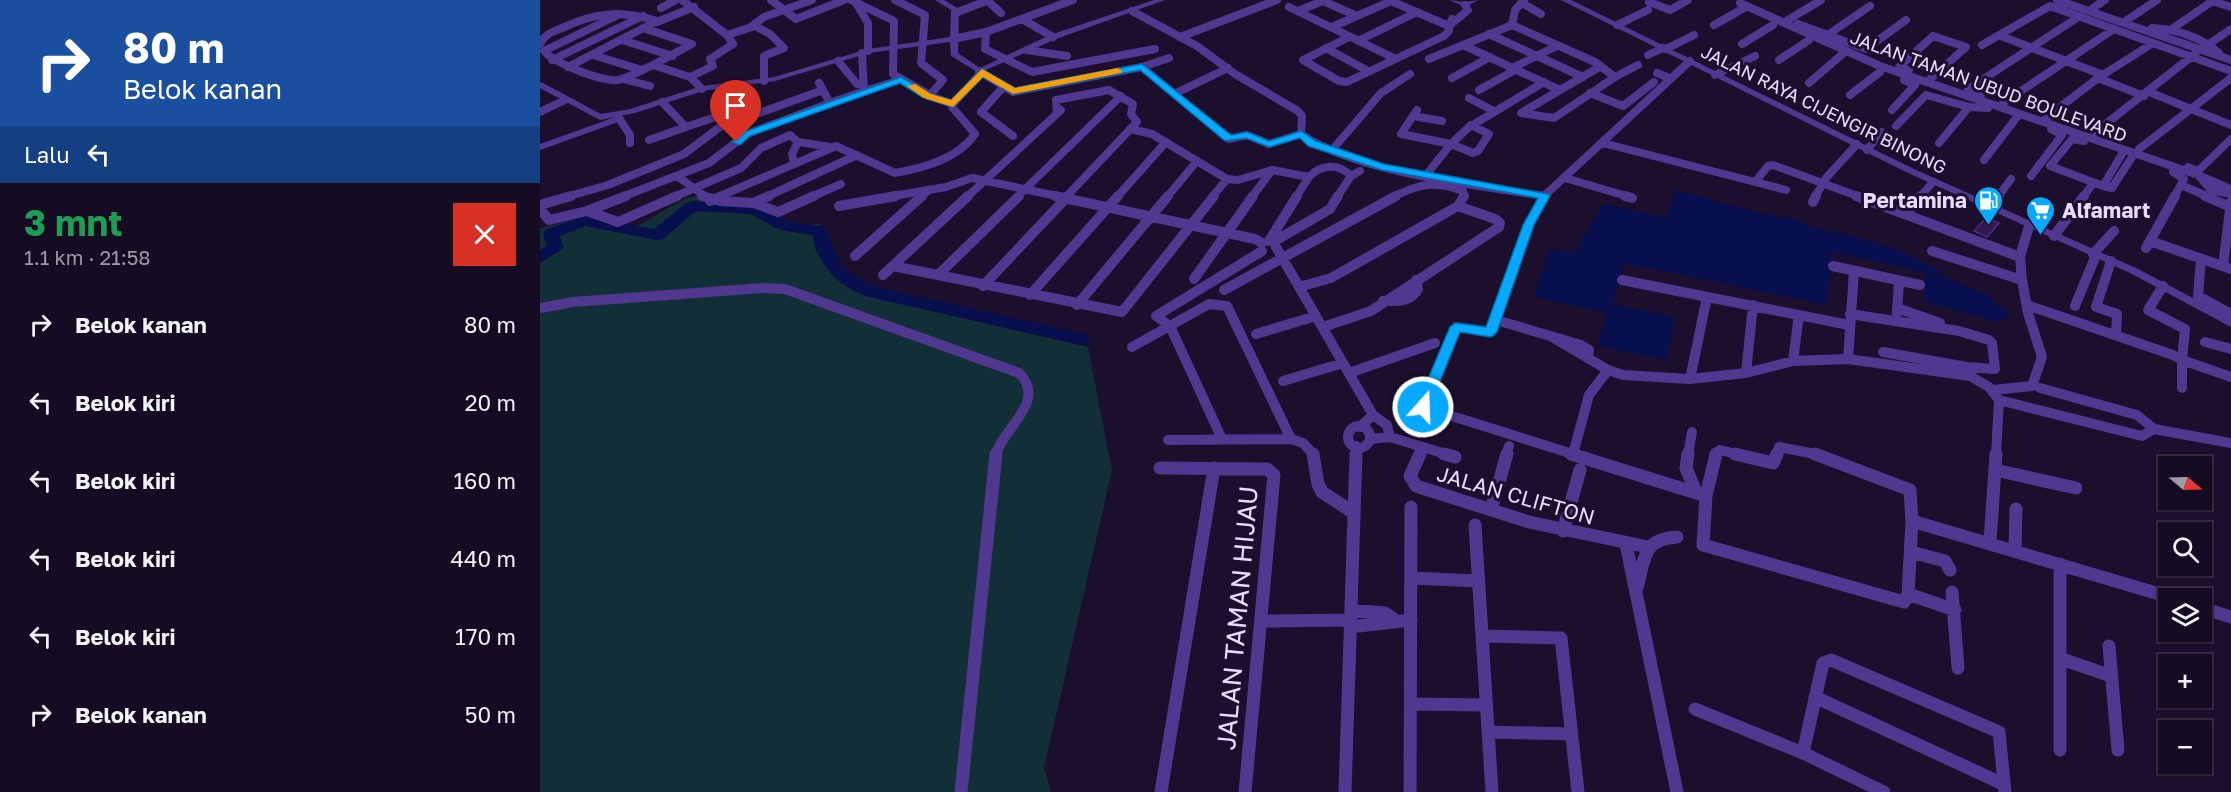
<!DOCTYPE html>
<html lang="id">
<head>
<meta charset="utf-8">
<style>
  :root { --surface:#150b22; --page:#22192f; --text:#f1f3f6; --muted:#9d9ba5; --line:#342b40 }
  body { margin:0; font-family:"Golos Text",sans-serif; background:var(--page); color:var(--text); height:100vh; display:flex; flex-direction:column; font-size:22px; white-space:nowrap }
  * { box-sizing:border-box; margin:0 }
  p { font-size:20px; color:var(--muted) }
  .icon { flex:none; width:33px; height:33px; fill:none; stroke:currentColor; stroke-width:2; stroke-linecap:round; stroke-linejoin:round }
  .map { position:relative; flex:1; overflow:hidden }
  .side { display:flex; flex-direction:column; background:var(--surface); width:540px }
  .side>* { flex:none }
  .hud { background:#1a4fa0; color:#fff; overflow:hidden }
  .needle { width:39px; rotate:109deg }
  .controls { position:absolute; left:1618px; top:456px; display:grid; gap:12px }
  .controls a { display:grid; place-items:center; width:54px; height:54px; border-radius:0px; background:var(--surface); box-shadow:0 2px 4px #0004,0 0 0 2px var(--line); font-size:30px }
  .pin { position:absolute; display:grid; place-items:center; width:51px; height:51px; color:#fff; margin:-62px -26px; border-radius:50% 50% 50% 0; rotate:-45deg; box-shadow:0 0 6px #0007 }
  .pin .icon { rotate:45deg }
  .me { position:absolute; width:66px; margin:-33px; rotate:20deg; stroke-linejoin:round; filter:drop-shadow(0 0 4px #0008) }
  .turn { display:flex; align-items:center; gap:21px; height:126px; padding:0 24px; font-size:27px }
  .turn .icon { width:78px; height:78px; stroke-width:2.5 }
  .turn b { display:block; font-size:42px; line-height:51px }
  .then { display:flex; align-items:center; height:57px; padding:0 24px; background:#0003; gap:12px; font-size:22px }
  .round { display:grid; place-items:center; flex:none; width:63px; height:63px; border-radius:0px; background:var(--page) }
  .summary { display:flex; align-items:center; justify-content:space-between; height:102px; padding:0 24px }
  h1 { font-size:36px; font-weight:700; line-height:45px; color:#1e9e55 }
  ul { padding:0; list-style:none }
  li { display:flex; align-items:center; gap:18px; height:78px; padding:0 24px }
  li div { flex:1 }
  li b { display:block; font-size:22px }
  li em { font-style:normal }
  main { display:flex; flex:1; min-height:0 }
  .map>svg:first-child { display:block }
</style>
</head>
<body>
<main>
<section class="side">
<div class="hud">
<div class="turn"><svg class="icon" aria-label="right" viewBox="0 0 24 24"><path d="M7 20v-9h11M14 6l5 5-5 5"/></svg><div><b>80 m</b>Belok kanan</div></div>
<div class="then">Lalu<svg class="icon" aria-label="left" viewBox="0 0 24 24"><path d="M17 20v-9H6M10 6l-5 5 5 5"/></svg></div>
</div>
<div class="summary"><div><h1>3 mnt</h1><p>1.1 km · 21:58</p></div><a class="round" style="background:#d93025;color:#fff"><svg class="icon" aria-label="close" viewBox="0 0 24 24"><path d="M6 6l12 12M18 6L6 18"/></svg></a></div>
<ul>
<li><svg class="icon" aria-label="right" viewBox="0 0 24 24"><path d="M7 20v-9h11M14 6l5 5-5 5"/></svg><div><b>Belok kanan</b></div><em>80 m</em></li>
<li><svg class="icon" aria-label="left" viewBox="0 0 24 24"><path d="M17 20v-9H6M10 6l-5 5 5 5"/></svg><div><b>Belok kiri</b></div><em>20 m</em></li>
<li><svg class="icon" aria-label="left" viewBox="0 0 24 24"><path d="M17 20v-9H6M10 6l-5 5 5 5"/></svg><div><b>Belok kiri</b></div><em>160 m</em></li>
<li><svg class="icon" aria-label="left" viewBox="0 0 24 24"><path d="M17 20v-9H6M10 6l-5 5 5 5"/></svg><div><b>Belok kiri</b></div><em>440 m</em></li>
<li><svg class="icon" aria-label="left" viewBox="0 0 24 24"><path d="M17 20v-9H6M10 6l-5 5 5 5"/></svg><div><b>Belok kiri</b></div><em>170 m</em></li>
<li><svg class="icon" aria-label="right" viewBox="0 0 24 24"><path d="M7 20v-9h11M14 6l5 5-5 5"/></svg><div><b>Belok kanan</b></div><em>50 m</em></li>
</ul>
</section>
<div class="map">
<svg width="1691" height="792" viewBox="0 0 1691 792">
  <rect width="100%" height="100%" fill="#1c0f2d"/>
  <path fill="#122f37" d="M155,196L176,205L225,206L244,220L268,226L280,223L275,249L293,275L317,290L354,302L548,347L572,470L504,768L511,792H0V228L44,217L90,230C110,220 137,200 155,196Z"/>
  <path fill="#070f4e" d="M1135,190L1219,213L1253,219L1273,227L1313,236L1355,249L1392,266L1404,277L1445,294L1471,316L1455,321L1383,301L1386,273L1293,252L1287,305L1084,263L1072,304L1135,317L1127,360L1058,346L1067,313L994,297L1009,249L1034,252L1063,204L1126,217Z"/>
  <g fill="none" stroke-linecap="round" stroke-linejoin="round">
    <path fill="#070f4e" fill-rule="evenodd" d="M152,201L213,204L250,222L285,227L301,266L316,277L336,287L541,333L548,334L550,339L548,344L541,345L325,296C295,283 280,267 272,235L240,230L210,214L156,211L123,239L117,240L45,226L20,236L24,248L0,263V250L7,246L3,234L5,230L44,216L114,229L146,203Z"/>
  </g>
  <path fill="#321a4f" stroke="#4f2a7d" stroke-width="1.5" d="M1446,218L1459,223L1447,237L1434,231Z"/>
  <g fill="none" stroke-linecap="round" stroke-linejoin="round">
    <path stroke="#50378f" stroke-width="8" d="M142,0L187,35L215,26L230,34L244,48L224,56V81
      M231,0L256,19L304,0
      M311,0L354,21L353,74L390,95L403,80L381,63L385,15L355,0
      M984,0L975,10L972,25L1055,62L1075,77
      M1111,0L1109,2L1130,10L1148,0
      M1517,0L1691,60
      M1672,1L1691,7
      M449,2L461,13
      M316,3L328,23V51
      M982,3L1001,14
      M1200,3L1340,66L1658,175L1691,189
      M749,7L854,58
      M121,8L136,0
      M1553,8L1565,0
      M592,11L657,46L695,74L758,111L762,116L761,134C818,173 934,185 1004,196
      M758,11L783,1L817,16L792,27
      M415,13L449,0
      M78,15L4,51C14,63 62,82 78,80C89,78 103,69 113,65
      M817,16L851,1L909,26L912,19
      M482,19L513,37
      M1248,20L1281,0
      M1587,20L1617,0
      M117,22L154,7
      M1258,24L1326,49L1366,20
      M1077,25L1108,10
      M1174,25L1204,8
      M212,26L224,17L272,0
      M1612,28C1636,29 1661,37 1679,53
      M106,29L152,44L113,65L150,77L162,89
      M1632,29L1674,0
      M446,32L533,0
      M949,34L1043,77
      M1286,36L1330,6
      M1461,36L1563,75
      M640,37L737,0
      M809,37L763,60L799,81L807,82L904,36L909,31V26L928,10L925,5
      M413,39L446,32L445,49L492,72L615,49
      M82,40L133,56
      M818,41L877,12
      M0,44C4,34 13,32 22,28C56,12 81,10 117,21L28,67
      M1202,44L1233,25
      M1669,44L1691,29
      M923,45L1020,90
      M1442,45L1510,6L1691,71
      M786,48L828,71
      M1126,49L1154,35
      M487,50L527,56
      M322,53L324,91L361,80
      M53,55L102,70
      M1108,55L1123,48
      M889,59L972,25
      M12,60L103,16
      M1239,60L1269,40
      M298,61L317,84H322
      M1061,66L981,113L1014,118L1075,77L1098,65
      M602,67L689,139L707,135L729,144L761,134
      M974,67L1017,46
      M1369,70L1359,67L1393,36L1426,47L1387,82
      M439,71L473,92L602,67L629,58
      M1117,73L1129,78
      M1175,75L1215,56
      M150,77L173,66L170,59L193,44L187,35
      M912,78L950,57
      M1558,78L1604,96
      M83,79L110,86
      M1269,83L1306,51
      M200,85L215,102
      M464,86L441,112L473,136
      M939,90L977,69
      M1609,92L1691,125
      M1050,93L1083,106L1114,82
      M634,94L688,68
      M1310,95L1340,72
      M1441,95L1428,89L1540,16
      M388,96L413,104
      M929,98L954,111
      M122,102L146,127L193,111
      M290,103L324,91
      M1463,103L1574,29
      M413,104L442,72
      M877,110L861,134L911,144
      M1352,110L1375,85L1364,80
      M0,112L25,100
      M517,113L516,100L569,90L593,104L591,114L597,122L526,197
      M873,116L902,121
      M79,118L90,135V143
      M1506,118L1558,78L1613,43
      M936,123L1004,82
      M931,125L949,134L938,151L933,153L911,144Z
      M1356,126L1386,95L1429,107L1448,108
      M590,129L612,134L687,179L698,180L732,170L769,177C781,164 799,163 811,176
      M1553,134L1656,53
      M109,140L146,127
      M1544,141L1532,139L1510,166L1563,186
      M258,142L290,147
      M1063,143L1215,182
      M1399,143L1429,107
      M1599,149L1691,78
      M792,150L841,93L870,74
      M1327,150L1342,132
      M1582,154L1563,186L1572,188L1592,157
      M1444,160L1477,117
      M1648,167L1658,171L1691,139
      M1633,172L1644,179L1634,197
      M886,175L911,144
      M1658,175L1671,190L1691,194
      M137,176L166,197
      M1491,176L1522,135L1511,129
      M1025,178L1090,197
      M1641,185L1669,197
      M1246,190L1215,182L1228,166L1233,165L1320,197
      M26,197L68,185L144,154L180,127L283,90
      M82,197L169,163L207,134L290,103L279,83
      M134,197L201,168L221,148L250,135L258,142L252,154L254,163
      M178,197L296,146L355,173C383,168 418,159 435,134L412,107L413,104
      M226,197L317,155
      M271,197L301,184
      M347,197L406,187L432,178L522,197
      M381,197L389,190
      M427,197L521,110
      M477,197L581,96
      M577,197L626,142
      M627,197L657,161
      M672,197L687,179
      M712,197L732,170
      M756,197L769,177
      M797,197L811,176L820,171
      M853,197C878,184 896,180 923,191L924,197
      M1003,197L1150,61
      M1275,197L1286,178L1317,144
      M1380,197L1393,182
      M1458,197L1471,179
      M1543,197L1552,185"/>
    <path stroke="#50378f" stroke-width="10" d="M162,196L180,201L214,203
      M229,196L214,203L238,212L274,196
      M515,196L715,239L722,243
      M1004,196L989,225L951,332L916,327L883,407L1036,455
      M1085,196L1092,198
      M1316,196L1480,257
      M1665,196L1688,206
      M170,201L182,196
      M1273,202L1276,196
      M0,205L31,196
      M299,206L356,196
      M1450,208L1459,196
      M0,209L9,220L47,211L86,196
      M47,211L78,222L137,196
      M1366,214L1381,196
      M1514,236L1544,196
      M729,241L757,196
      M1610,241L1691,269
      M733,242L790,209L798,196
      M736,247L833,415
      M1606,248L1635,196
      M1392,251L1482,280
      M1553,254L1574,231
      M315,256L382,196
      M1661,259L1658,296L1691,314
      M1571,261L1556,307L1577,314L1576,334
      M353,266L582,312L674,196
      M1293,266L1380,285
      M1683,266L1691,202
      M343,275L428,196
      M398,275L479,196
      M654,279L713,196
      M1082,280L1309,325
      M443,286L528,196
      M1623,286L1608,310L1645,329L1642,360L1691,377
      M759,287L791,278L918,206L924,196
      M684,290L856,196
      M490,295L578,196
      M843,301C857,301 870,303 878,289L876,280
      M537,305L628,196
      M1487,305L1633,355L1642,360V388
      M1535,306L1556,255
      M0,308L33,302L223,288L245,289L479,373C508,402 462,428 456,455
      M1357,308L1400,323
      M1357,313L1359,280
      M1310,314L1419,331L1449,340L1452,343L1455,369L1427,367L1343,352
      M963,322L1041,345L1049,350L1048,358
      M783,327L831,311L959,227L960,223L955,219L918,206
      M716,334L776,316
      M1012,337L1068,370L1083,375L1150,379L1206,373L1253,361L1308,359L1430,376L1449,387L1459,400L1602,436L1614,429L1691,443
      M1665,342L1691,349
      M592,347L669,304L687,306L751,439L763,443L774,455
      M1308,359L1314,271
      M1253,361L1259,315
      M809,373L895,343
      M1206,373L1213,305
      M1150,379L1167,297
      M743,381L803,363
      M1500,388L1597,415L1614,429
      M1453,390L1492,386L1502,357L1488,313L1482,280L1480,257L1489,226
      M808 437a11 11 0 1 1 22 0a11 11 0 1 1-22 0Z
      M820,427L833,415L847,425L850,437
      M682,439L630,326L616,316L722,251
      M830,439L850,437L909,455
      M628,440L751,439
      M1033,454L1049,395L1068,370
      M816,455V446
      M879,455L882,448
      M966,455L969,446
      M1148,455L1152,432
      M1175,455L1180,450L1201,455
      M1236,455L1239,447L1280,455
      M1456,455L1459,400"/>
    <path stroke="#50378f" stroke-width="13" d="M773,454L778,484L782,492L814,513
      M880,454L870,476L876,486L989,522L1108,547
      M904,454L915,457
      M1031,454L1166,496L1163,545L1364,602L1368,594L1372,521L1633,598
      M1148,454L1146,468L1156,492
      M1195,454L1233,463L1237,454
      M1275,454L1370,490L1372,521
      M620,468L727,469L734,475L705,792
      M1455,470L1536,488
      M1166,496L1176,454
      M951,510L967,454
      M935,525L952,792
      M1023,531L1040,470
      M1450,542L1456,454
      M1086,544L1137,792
      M1475,551L1476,509
      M1371,552L1405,561L1410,570
      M1520,564V750
      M871,578L938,581
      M1097,588C1105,559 1102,539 1137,537
      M1412,592L1418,668
      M1368,594L1415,610
      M1662,608L1691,617
      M811,610L845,613L855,620
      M722,621L810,620
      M810,627L871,620
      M942,636L1021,638L1038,792
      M1569,646L1578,750
      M1522,659L1571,676
      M1275,697L1463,784
      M871,704L946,705
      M1155,709L1263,753L1344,792
      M948,732L1031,734
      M1263,753L1283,663L1291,660L1459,732L1465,792
      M421,792L456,454
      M621,792L674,468
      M805,792L816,454
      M870,792L871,507"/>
    <path fill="#50378f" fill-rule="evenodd" d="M395,0H404L419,9L418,53L440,68L510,35L614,0H625L516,39L439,73L411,56L410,42L329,53L235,81L163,91L95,113L60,120L0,88V82L3,83L61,114L90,109L162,86L234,77L328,49L410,37L411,10Z
      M909,0L925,2L939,0L925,7Z
      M1021,0H1031L1374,169L1598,269L1691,318V327L1590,273L1368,173Z
      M78,116L82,119L81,121L0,150V144Z"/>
  </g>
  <path fill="#07a8ff" stroke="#056da6" stroke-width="1.5" d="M602,64L691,135L707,132L729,141L761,131L776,141L844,164L1008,194L1010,196L994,225L957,332L951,337L920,332L888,411H878L876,407L910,327L916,323L946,327L983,225L998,198L842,170L768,146L760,138L729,147L706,138L685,141L600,70L473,94L443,77L413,107L382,97L360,83L210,136L200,145L191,142L203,132L361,77L389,93L411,100L442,69L475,88Z"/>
  <path fill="#f59e0b" d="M578,68L582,71L581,73L473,94L443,77L413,107L384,98L367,86L375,84L391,94L411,100L442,69L475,88Z"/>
  <defs>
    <symbol id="fuel-pin" viewBox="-11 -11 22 30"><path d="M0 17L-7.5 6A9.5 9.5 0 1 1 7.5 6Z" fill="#07a8ff" stroke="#1c0f2d"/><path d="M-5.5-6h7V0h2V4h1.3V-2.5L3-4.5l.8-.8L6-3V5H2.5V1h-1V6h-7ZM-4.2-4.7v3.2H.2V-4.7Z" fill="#fff"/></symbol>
    <symbol id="supermarket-pin" viewBox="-11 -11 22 30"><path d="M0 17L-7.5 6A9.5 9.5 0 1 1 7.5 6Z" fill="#07a8ff" stroke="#1c0f2d"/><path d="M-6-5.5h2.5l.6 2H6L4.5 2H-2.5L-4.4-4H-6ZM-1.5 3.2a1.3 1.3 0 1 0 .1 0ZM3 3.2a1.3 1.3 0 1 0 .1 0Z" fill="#fff"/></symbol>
  </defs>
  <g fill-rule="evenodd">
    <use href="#fuel-pin" x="1432" y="184" width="33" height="45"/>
    <use href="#supermarket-pin" x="1484" y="194" width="33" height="45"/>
  </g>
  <g text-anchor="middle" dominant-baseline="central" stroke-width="6" stroke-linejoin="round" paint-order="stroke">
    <g font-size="18" fill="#e8dbff" stroke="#1c0f2d">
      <text transform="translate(1449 86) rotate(20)">JALAN TAMAN UBUD BOULEVARD</text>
      <text transform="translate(1284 109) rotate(26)">JALAN RAYA CIJENGIR BINONG</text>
    </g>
    <g font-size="21" font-weight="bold" fill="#e8dbff" stroke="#1c0f2d" text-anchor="end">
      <text x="1427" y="200">Pertamina</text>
      <text x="1522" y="210" text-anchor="start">Alfamart</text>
    </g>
    <g font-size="21" fill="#e8dbff" stroke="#1c0f2d">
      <text transform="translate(976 495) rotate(16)">JALAN CLIFTON</text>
    </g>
    <g font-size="26" fill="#e8dbff" stroke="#1c0f2d">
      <text transform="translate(697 618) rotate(-85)">JALAN TAMAN HIJAU</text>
    </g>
  </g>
</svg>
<div class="controls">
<a><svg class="needle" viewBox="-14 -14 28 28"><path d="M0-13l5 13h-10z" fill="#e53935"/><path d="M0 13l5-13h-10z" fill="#9d9ba5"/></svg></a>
<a><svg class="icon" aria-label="search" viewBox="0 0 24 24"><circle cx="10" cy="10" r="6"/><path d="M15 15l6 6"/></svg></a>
<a><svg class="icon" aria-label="layers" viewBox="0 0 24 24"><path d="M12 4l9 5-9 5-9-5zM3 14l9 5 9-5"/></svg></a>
<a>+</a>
<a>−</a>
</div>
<div class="pin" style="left:196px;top:142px;background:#d93025"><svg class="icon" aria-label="arrive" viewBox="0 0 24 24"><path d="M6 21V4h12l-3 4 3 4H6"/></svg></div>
<svg class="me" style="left:883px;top:407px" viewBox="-20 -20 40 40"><circle r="17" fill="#07a8ff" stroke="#fff" stroke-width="3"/><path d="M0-11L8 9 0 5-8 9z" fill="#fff"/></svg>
</div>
</main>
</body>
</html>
